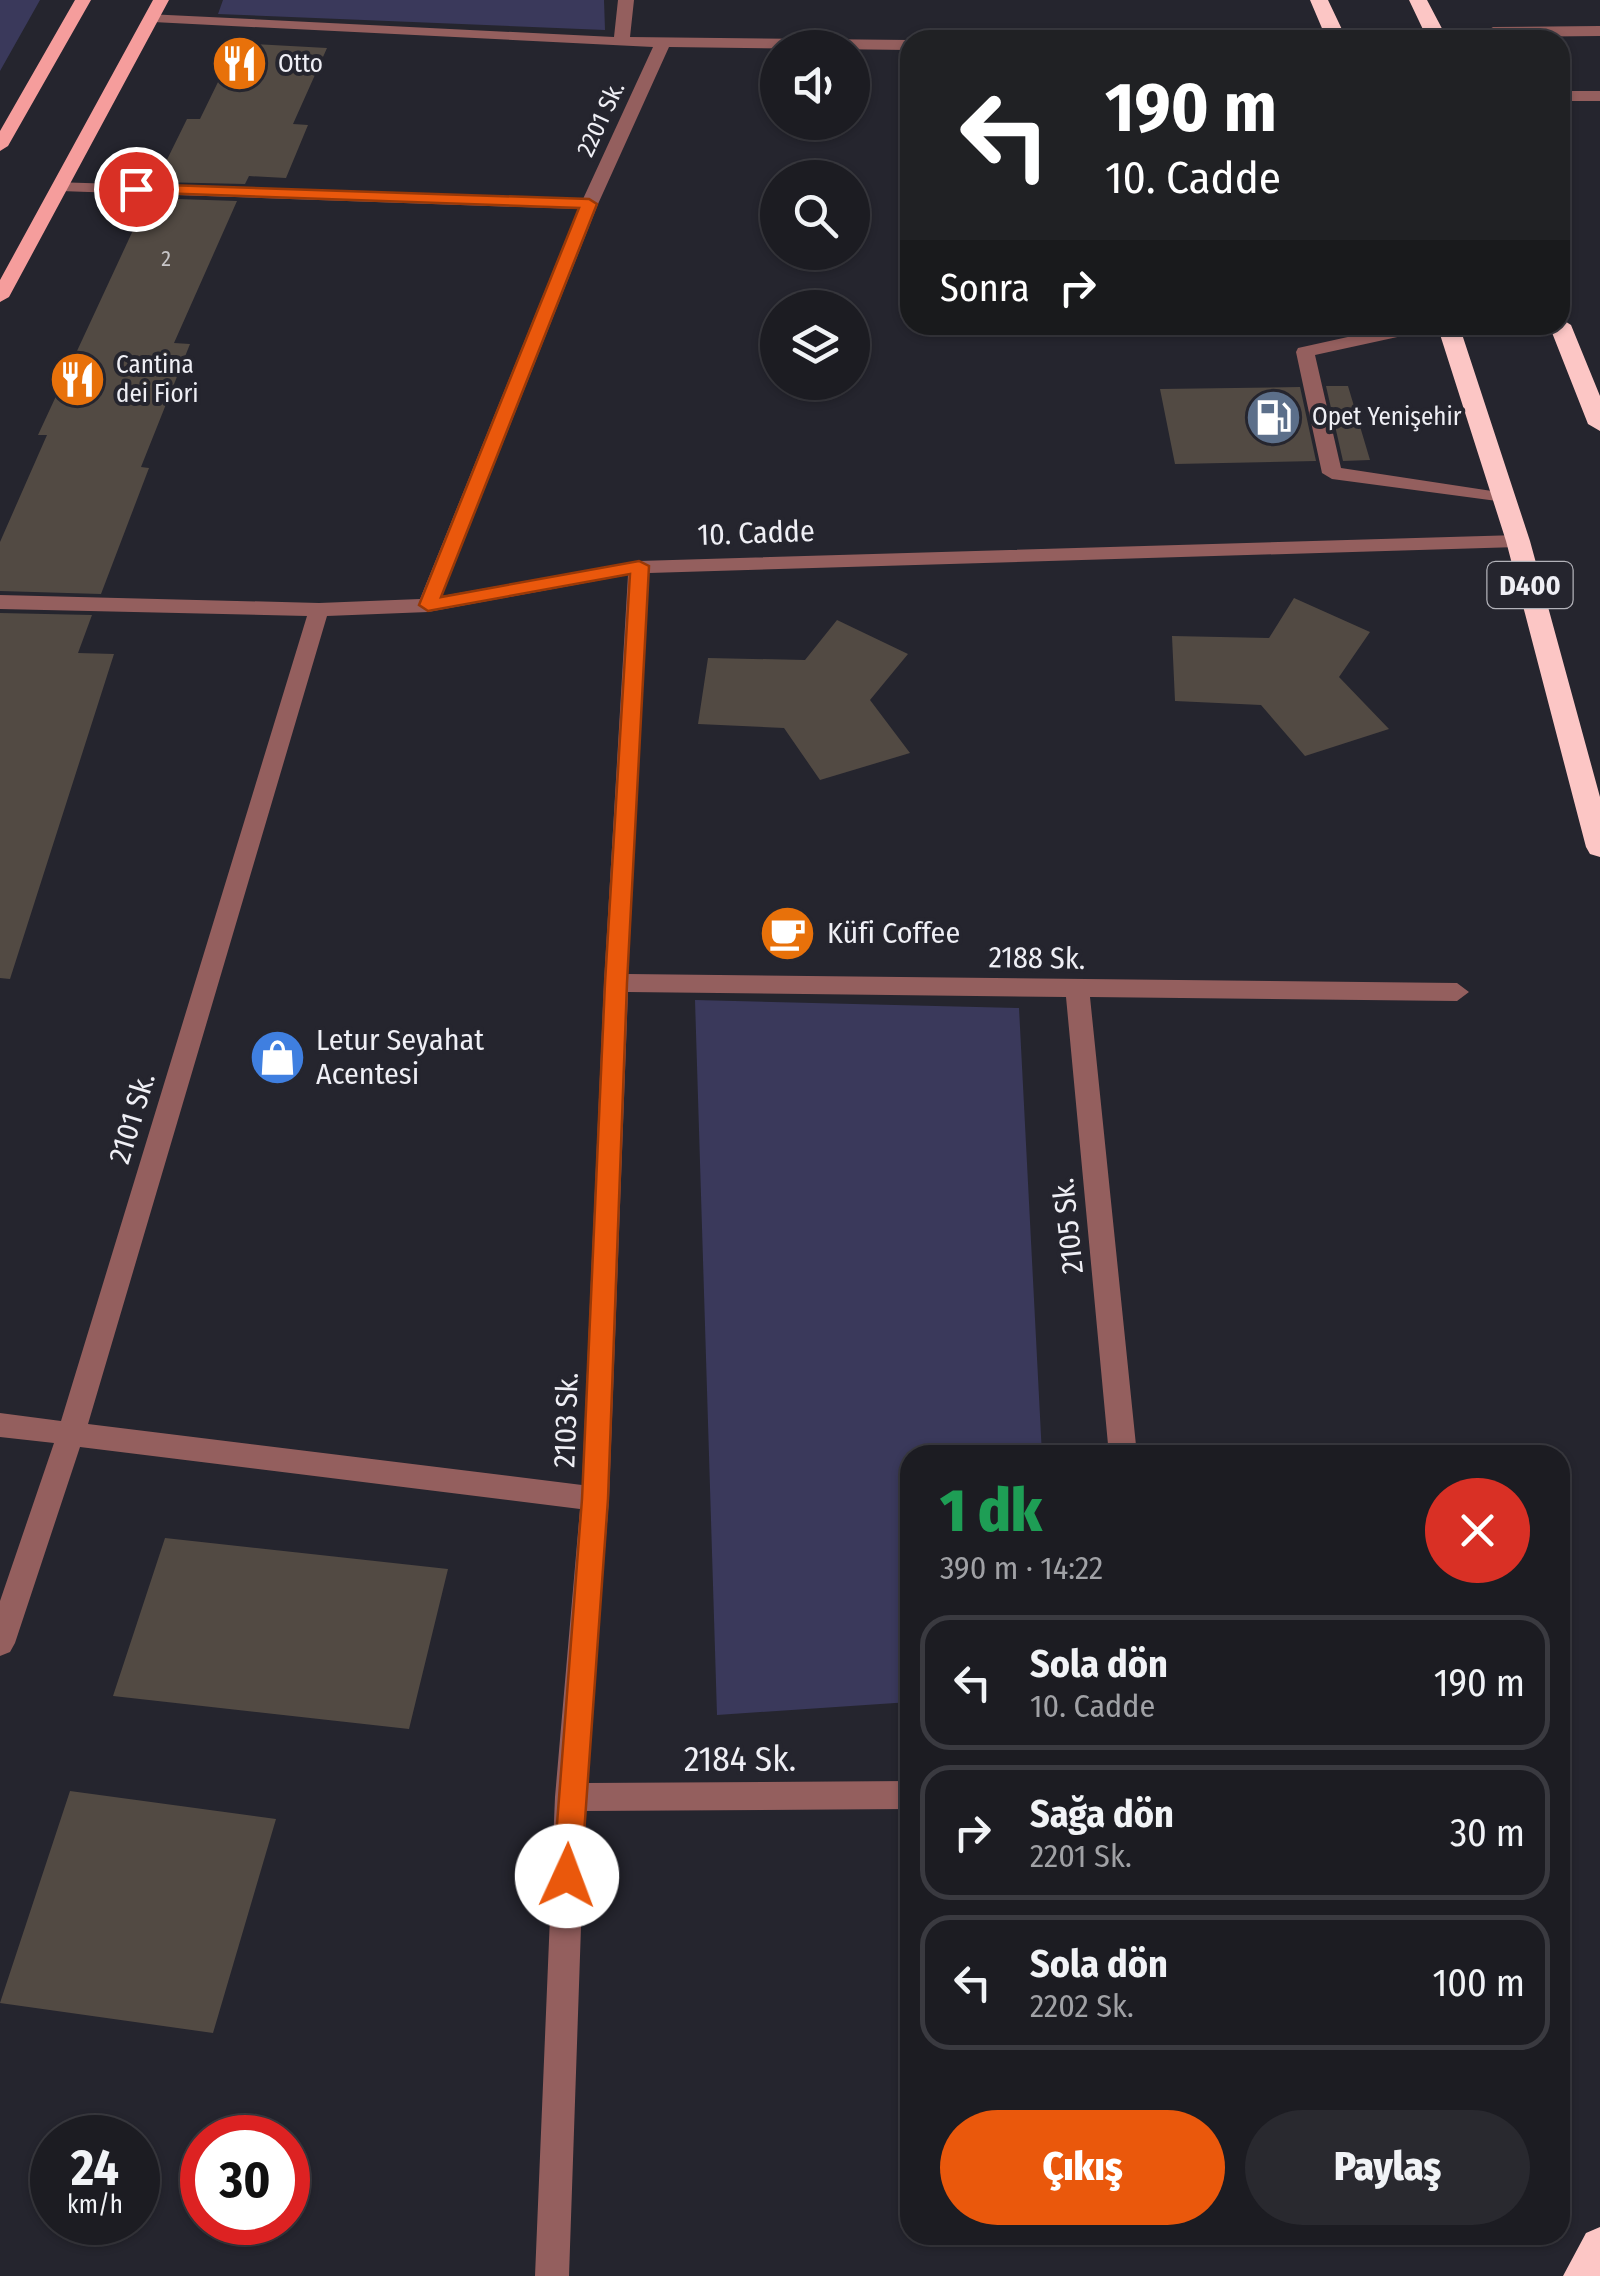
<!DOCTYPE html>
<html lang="tr">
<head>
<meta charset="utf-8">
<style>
  :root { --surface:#1c1c22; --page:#29292f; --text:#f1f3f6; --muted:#a0a1a5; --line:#3a3a40; --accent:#ea580c }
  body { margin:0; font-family:"Fira Sans Condensed",sans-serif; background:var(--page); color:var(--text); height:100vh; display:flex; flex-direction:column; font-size:38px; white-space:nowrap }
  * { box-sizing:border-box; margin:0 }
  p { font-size:32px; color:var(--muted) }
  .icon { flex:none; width:55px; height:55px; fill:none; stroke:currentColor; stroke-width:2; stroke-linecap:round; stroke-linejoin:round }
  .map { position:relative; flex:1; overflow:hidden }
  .drawer { position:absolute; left:900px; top:1445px; width:670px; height:800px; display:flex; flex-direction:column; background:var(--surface); border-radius:30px; box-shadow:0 2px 8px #0004,0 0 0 2px var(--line) }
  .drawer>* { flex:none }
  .guide { position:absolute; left:900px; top:30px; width:670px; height:305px; border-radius:30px; box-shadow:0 2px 8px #0004,0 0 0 2px var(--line); background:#202124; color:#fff; overflow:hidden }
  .controls { position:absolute; left:760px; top:30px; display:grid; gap:20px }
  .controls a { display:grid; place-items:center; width:110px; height:110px; border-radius:50%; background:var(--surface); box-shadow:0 2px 8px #0004,0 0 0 2px var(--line); font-size:50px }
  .speed { position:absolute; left:30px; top:2115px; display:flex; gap:20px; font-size:50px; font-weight:700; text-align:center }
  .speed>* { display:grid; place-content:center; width:130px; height:130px; border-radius:50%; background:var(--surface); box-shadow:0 2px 8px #0004,0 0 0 2px var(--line); line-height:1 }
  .speed small { font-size:25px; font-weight:400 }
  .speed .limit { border:15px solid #d22; background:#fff; color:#111 }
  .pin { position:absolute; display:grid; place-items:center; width:85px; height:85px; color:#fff; margin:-42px; border:5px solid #fff; border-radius:50%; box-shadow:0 2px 10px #0007 }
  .me { position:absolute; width:110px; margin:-55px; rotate:2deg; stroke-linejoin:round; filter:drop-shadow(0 0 8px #0008) }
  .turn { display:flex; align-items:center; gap:35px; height:210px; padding:0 40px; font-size:45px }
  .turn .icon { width:130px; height:130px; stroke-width:2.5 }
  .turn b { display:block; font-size:70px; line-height:85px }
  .then { display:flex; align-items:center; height:95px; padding:0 40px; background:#0003; gap:20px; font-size:38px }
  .round { display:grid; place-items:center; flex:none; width:105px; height:105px; border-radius:52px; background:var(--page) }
  .summary { display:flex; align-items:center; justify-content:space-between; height:170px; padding:0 40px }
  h1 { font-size:60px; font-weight:800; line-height:75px; color:#1e9e55 }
  .button { display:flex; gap:20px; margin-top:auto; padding:20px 40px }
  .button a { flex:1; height:115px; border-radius:60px; background:var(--accent); color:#fff; font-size:40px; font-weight:800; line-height:115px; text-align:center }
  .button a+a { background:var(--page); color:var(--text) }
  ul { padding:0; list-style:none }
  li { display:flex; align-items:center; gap:30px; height:135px; margin:0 20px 15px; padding:0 20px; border:5px solid var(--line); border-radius:30px }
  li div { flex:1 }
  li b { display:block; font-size:38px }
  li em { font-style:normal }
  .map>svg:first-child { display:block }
</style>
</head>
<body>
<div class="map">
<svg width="1600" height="2276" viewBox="0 0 1600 2276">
  <rect width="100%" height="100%" fill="#25252e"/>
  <path fill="#3a395b" d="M0,0H40L0,71Z
    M223,0H604L605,30L218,14Z
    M695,1000L1019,1008L1042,1455H910V1702L717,1715Z"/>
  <path fill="#524a43" d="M237,43L327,48L293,124L308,125L286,178L249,176L245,184L156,182L187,119H200Z
    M148,198L237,201L174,343L190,344L141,467L149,468L101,594L0,591V542L47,435H38Z
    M1326,386H1348L1370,460L1343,461Z
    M1300,387L1316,461L1175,464L1160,389Z
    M1294,598L1370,632L1339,677L1389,729L1305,756L1261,705L1175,701L1172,636L1269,638Z
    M0,613L92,615L78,653L114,654L10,979L0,978Z
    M837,620L908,654L870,700L910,753L820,780L784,728L698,724L708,658L805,660Z
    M165,1538L448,1569L409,1729L113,1696Z
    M70,1791L276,1819L213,2033L0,2003Z"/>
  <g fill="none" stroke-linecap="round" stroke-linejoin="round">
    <path fill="#945f5e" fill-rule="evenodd" d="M618,0H634L630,37L910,40V50L669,47L598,204L442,596L639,561L1518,535L1528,541L1518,547L649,573L628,974L1457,983L1469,992L1457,1001L1090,997L1137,1455H1109L1066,997L628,992L609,1499L586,1783L910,1781V1809L585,1811L569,2276H535L555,1797L580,1509L80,1447L15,1643L10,1652L0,1656V1601L54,1443L0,1437V1413L61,1421L307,616L0,609V595L319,603L420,599L578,209L60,191L54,190V182L583,199L653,47L153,22L147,20V14L614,37ZM628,575L604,983L582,1485L88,1424L327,616L428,612Z
      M1600,26V36L1493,37L1485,32L1493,27Z
      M1560,91H1600V101H1560Z
      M1402,325H1436L1434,329L1315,355L1341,468L1505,493L1515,499L1512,503L1332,479L1322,473L1296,352L1298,348Z"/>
    <path fill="#f59d9c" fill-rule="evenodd" d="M75,0H91L8,146L0,151V131Z
      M153,0H169L9,297L0,302V280Z"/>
    <path fill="#fcc6c5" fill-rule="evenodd" d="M1310,0H1328L1347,40H1327Z
      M1409,0H1427L1448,40H1428Z
      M1560,318L1571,325L1600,396V431L1588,424L1549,325H1560Z
      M1437,325H1459L1530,541L1600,797V857L1590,854L1586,847L1506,541Z
      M1600,2227V2276H1563L1586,2233Z"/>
  </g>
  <path fill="#ea580c" stroke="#983908" stroke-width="2.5" d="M136,184L589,199L597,204L441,597L639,561L649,566L627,983L608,1499L581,1876L577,1886L567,1890L557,1886L553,1876L582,1499L605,983L630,574L428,611L419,605L579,208L130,192V185Z"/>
  <defs>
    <symbol id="restaurant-disc" viewBox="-11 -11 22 22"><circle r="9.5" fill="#e8710a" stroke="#25252e"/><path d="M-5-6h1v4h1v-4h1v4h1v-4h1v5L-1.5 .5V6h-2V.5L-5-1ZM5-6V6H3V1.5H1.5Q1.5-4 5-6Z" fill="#fff"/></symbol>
    <symbol id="fuel-disc" viewBox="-11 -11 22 22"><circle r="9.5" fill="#5c6f8a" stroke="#25252e"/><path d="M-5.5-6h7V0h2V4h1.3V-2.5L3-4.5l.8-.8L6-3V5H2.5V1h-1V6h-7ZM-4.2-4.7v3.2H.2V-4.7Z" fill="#fff"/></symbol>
    <symbol id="cafe-disc" viewBox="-11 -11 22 22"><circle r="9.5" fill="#e8710a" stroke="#25252e"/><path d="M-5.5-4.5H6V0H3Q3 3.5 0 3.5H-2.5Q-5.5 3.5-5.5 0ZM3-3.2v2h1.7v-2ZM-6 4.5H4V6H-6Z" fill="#fff"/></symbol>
    <symbol id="shop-disc" viewBox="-11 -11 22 22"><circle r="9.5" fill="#3f7fe0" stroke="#25252e"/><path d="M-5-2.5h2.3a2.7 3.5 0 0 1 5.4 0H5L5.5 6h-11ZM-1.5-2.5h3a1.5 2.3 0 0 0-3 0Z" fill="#fff"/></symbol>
  </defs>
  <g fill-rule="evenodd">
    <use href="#restaurant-disc" x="208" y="32" width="63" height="63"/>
    <use href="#restaurant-disc" x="46" y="348" width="63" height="63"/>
    <use href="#fuel-disc" x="1242" y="386" width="63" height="63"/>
    <use href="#cafe-disc" x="756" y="902" width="63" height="63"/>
    <use href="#shop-disc" x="246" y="1026" width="63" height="63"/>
  </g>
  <g text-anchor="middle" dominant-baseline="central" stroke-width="8" stroke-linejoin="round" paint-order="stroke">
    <g font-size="22" fill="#c8c6c8">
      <text x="166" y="258">2</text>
    </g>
    <g font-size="25" fill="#efeff5" stroke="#25252e" text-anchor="start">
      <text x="278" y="64">Otto</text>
      <text x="116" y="365">Cantina<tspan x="116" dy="29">dei Fiori</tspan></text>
      <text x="1312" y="417">Opet Yenişehir</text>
    </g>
    <g font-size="25" fill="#efeff5" stroke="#25252e">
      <text transform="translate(601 119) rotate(-65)">2201 Sk.</text>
    </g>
    <rect fill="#25252e" stroke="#b2b2b9" stroke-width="2.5" x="1487.5" y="562" width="85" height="46" rx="8"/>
    <g font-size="28" font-weight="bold" fill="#efeff5">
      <text x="1530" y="585">D400</text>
    </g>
    <g font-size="30" fill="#efeff5" stroke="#25252e">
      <text transform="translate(756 533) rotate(-2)">10. Cadde</text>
      <text transform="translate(1037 958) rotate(1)">2188 Sk.</text>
      <text transform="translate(132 1118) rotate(-73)">2101 Sk.</text>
      <text transform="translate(1068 1226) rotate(-96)">2105 Sk.</text>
      <text transform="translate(566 1420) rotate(-88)">2103 Sk.</text>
    </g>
    <g font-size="30" fill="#efeff5" stroke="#25252e" text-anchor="start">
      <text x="827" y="933">Küfi Coffee</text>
      <text x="316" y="1040">Letur Seyahat<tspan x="316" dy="34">Acentesi</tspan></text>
    </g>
    <g font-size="35" fill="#efeff5" stroke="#25252e">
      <text x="740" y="1759">2184 Sk.</text>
    </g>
  </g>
</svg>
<div class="controls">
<a><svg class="icon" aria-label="sound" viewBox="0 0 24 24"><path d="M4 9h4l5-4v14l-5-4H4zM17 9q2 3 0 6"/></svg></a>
<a><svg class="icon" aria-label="search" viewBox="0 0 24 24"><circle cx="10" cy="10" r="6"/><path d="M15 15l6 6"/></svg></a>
<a><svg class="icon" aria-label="layers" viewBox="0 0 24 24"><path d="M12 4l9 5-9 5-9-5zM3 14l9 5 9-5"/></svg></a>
</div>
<div class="speed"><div>24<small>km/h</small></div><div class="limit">30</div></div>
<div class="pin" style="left:136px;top:189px;background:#d93025"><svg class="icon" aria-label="arrive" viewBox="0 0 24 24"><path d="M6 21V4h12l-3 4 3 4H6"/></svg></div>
<svg class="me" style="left:567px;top:1876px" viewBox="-20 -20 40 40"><circle r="19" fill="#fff"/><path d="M0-13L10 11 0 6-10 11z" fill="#ea580c"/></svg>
<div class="guide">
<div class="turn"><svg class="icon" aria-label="left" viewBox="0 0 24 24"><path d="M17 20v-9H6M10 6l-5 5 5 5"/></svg><div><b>190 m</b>10. Cadde</div></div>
<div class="then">Sonra<svg class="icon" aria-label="right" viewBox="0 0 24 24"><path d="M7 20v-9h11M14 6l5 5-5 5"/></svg></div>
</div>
<section class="drawer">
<div class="summary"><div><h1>1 dk</h1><p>390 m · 14:22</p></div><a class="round" style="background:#d93025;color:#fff"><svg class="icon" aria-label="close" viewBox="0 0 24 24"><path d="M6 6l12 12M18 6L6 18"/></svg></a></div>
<ul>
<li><svg class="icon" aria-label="left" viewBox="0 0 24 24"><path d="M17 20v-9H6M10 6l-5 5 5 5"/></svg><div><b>Sola dön</b><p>10. Cadde</p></div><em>190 m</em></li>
<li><svg class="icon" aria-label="right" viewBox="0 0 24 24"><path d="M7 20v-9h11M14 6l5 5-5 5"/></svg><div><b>Sağa dön</b><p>2201 Sk.</p></div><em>30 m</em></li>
<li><svg class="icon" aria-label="left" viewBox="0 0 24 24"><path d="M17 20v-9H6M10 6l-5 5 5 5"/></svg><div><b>Sola dön</b><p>2202 Sk.</p></div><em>100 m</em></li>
</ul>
<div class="button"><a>Çıkış</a><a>Paylaş</a></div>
</section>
</div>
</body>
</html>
